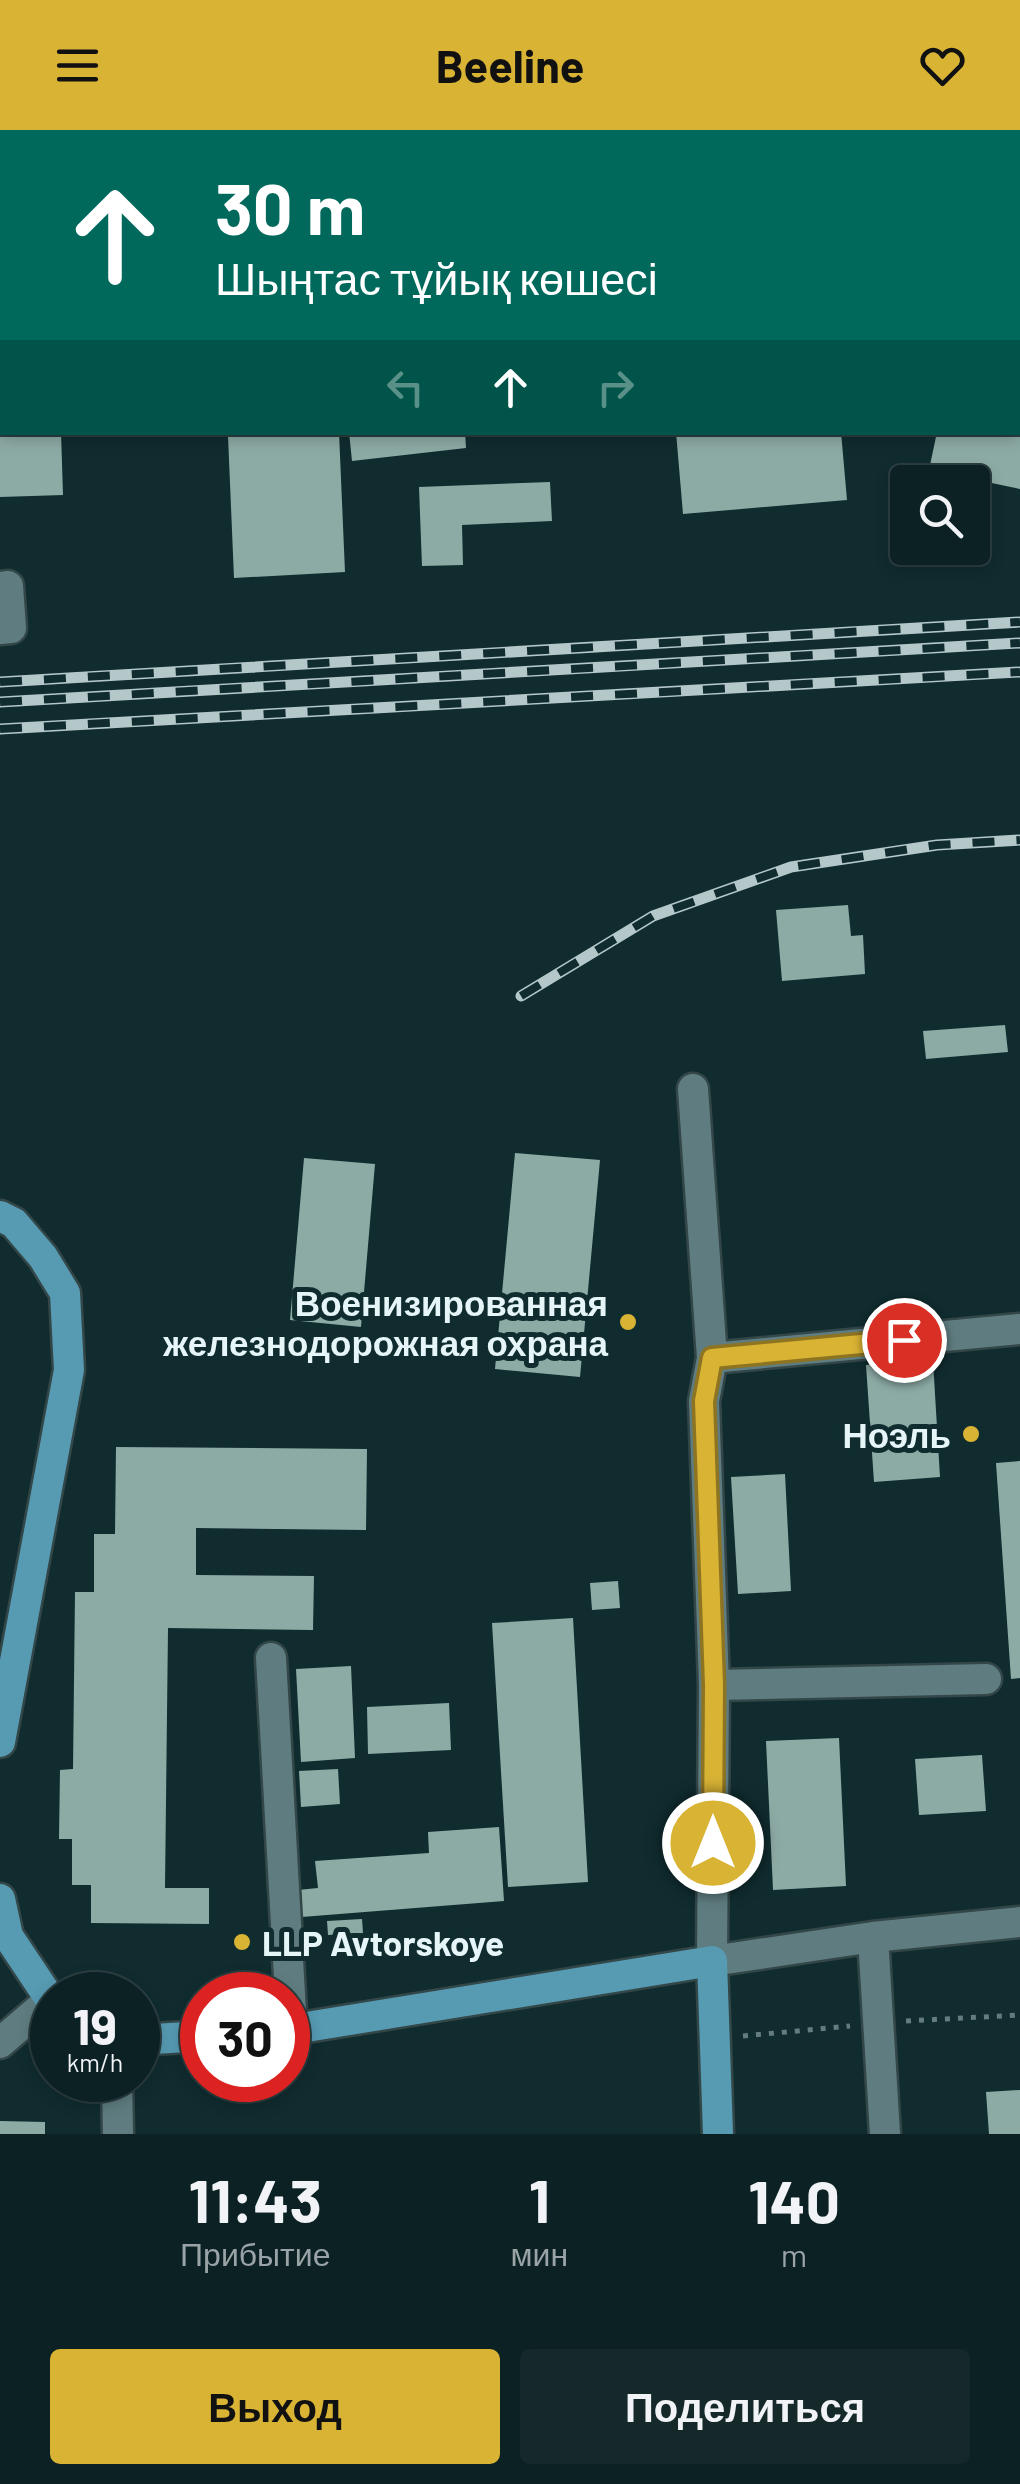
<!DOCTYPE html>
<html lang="ru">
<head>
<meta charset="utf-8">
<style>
  :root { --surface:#0c2123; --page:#15292b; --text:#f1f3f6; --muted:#9aa3a6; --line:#2c3e41; --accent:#d9b334 }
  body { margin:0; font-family:Barlow,sans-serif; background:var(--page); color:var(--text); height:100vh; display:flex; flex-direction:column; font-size:38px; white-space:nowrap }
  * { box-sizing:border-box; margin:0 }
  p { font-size:32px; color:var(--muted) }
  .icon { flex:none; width:55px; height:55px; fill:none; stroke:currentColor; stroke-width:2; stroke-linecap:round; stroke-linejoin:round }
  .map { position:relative; height:2004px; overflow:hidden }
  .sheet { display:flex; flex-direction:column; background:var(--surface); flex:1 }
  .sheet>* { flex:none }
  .hud { position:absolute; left:0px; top:0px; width:1020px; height:305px; box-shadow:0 5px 15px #0003,0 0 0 2px var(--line); background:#00695c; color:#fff; overflow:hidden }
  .fabs { position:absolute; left:890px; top:335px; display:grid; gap:20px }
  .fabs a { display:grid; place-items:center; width:100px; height:100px; border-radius:10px; background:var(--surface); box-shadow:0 5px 15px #0003,0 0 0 2px var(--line); font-size:50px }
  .speed { position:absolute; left:30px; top:1842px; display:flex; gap:20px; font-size:50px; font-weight:700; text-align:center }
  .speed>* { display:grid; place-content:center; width:130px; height:130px; border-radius:50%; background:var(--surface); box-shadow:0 5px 15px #0003,0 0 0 2px var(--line); line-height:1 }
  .speed small { font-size:25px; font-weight:400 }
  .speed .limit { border:15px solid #d22; background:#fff; color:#111 }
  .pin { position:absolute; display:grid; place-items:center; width:85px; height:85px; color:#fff; margin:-42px; border:5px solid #fff; border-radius:50%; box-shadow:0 2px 10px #0007 }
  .me { position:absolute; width:110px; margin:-55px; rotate:0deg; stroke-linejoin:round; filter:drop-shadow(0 0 8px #0008) }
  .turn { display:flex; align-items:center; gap:35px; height:210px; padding:0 50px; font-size:45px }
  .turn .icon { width:130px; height:130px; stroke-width:2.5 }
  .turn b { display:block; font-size:70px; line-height:85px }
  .lanes { display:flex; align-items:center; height:95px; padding:0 50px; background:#0003; justify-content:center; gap:50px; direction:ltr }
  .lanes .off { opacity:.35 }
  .eta { display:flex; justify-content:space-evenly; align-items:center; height:170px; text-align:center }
  .eta b { font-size:60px; font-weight:700; line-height:70px }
  .button { display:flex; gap:20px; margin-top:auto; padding:20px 50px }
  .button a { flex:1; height:115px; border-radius:10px; background:var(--accent); color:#111; font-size:40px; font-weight:700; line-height:115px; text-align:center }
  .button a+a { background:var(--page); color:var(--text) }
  header { display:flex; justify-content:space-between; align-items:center; height:130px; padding:0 50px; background:var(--accent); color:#111; font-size:45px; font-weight:700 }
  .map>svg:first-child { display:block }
</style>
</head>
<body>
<header><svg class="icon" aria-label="menu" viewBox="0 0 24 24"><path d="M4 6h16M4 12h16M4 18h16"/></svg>Beeline<svg class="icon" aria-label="heart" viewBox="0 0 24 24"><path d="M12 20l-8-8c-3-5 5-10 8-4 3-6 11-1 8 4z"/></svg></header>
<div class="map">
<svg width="1020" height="2004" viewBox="0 0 1020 2004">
  <rect width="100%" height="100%" fill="#102c2f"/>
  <path fill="#8daba5" d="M0,302H61L63,365L0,367Z
    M339,302L345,442L234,448L228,306Z
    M349,302H465L466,318L352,331Z
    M676,302H841L847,370L683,384Z
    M937,302H1020V359L929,340Z
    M550,352L552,391L462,395L463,435L422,436L419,357Z
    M848,775L851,806L863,805L865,844L782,851L776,780Z
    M1005,895L1008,922L926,929L923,901Z
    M515,1023L600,1030L580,1247L495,1239Z
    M304,1028L375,1034L361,1197L290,1190Z
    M933,1231L940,1347L874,1352L866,1235Z
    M116,1317L367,1319L366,1400L196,1398V1445L314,1446L313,1500L168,1498L165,1758H209V1794L91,1793V1755H72V1709H59L60,1640L73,1639L75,1462H94V1404H115Z
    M1020,1331V1548L1011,1549L996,1333Z
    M785,1344L791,1461L738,1464L731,1347Z
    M618,1451L620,1478L592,1480L590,1453Z
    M573,1488L588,1752L508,1757L492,1493Z
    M351,1536L355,1628L301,1632L296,1539Z
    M449,1573L451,1620L368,1624L367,1577Z
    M839,1608L846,1756L773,1760L766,1611Z
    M982,1625L986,1681L919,1685L915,1629Z
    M338,1639L340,1674L301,1677L299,1641Z
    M499,1697L504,1771L289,1788L287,1761L318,1758L315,1731L429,1723L428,1702Z
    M362,1789L363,1803L328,1805L327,1791Z
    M1020,1960V2004H989L986,1962Z
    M0,1991L45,1992V2004H0Z"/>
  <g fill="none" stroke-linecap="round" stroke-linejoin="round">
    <defs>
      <path id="minor" d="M695,2L696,0
        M0,159H2
        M0,457L8,456L11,498L0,499
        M693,959L712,1228
        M1020,1199L712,1228L704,1271L714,1555L712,1831L873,1807L1020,1792
        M271,1528L292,1900
        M714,1555L986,1549
        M873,1807L885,2004
        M0,1913L50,1870
        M117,1950L118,2004"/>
      <path id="major" d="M0,1086L14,1093L43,1127L65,1163L69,1240L0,1612
        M0,1769L8,1806L52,1872
        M288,1900L712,1831L718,2004
        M138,1910L202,1906"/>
    </defs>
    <use href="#minor" stroke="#334648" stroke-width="35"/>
    <use href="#major" stroke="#334648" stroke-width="35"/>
    <path stroke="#657c7e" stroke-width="5" stroke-dasharray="5 8" stroke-linecap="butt" d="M906,1891L1020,1885
      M743,1906L850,1896"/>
    <use href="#minor" stroke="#5f7d80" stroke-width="30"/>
    <use href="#major" stroke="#569bb2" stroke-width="30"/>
    <defs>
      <path id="rail" d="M432,0L442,2
        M0,552L1020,492
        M0,572L1020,513
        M0,599L1020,542
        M521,866L653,786L791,737L937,715L1020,710"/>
    </defs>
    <use href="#rail" stroke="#b4c7c9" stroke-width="11"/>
    <use href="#rail" stroke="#102c2f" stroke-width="8" stroke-dasharray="22" stroke-linecap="butt"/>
  </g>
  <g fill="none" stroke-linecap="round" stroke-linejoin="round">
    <defs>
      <path id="route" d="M713,1713L714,1555L704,1271L712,1228L904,1210"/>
    </defs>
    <use href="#route" stroke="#8d7422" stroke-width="25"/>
    <use href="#route" stroke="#d9b334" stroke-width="18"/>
  </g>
  <g fill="#d9b334" stroke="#102c2f" stroke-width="4">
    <circle cx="628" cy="1192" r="10"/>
    <circle cx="971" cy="1304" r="10"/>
    <circle cx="242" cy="1812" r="10"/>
  </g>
  <g text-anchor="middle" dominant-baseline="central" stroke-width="10" stroke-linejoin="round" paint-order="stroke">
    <g font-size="35" font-weight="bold" fill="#e6f6f8" stroke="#102c2f" text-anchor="end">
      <text x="608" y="1172">Военизированная<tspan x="608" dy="40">железнодорожная охрана</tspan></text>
      <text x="951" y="1304">Ноэль</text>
      <text x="262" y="1812" text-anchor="start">LLP Avtorskoye</text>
    </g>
  </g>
</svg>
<div class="fabs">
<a><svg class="icon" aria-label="search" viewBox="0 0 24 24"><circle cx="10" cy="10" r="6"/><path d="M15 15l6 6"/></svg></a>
</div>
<div class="speed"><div>19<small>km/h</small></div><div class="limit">30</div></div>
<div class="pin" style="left:904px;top:1210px;background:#d93025"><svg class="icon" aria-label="arrive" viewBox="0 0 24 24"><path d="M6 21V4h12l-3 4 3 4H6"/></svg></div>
<svg class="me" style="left:713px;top:1713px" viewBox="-20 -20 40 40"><circle r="17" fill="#d9b334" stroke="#fff" stroke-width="3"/><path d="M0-11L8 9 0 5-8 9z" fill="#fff"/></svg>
<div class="hud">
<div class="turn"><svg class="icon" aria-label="ahead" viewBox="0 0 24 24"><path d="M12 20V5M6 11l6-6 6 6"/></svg><div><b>30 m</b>Шыңтас тұйық көшесі</div></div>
<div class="lanes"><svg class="icon off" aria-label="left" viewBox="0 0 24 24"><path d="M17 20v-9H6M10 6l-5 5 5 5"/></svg><svg class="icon" aria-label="ahead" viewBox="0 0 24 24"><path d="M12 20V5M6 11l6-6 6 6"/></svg><svg class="icon off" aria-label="right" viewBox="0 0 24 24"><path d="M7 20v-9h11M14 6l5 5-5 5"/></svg></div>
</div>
</div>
<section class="sheet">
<div class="eta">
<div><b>11:43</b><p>Прибытие</p></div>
<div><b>1</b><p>мин</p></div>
<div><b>140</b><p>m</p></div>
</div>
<div class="button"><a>Выход</a><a>Поделиться</a></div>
</section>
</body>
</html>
